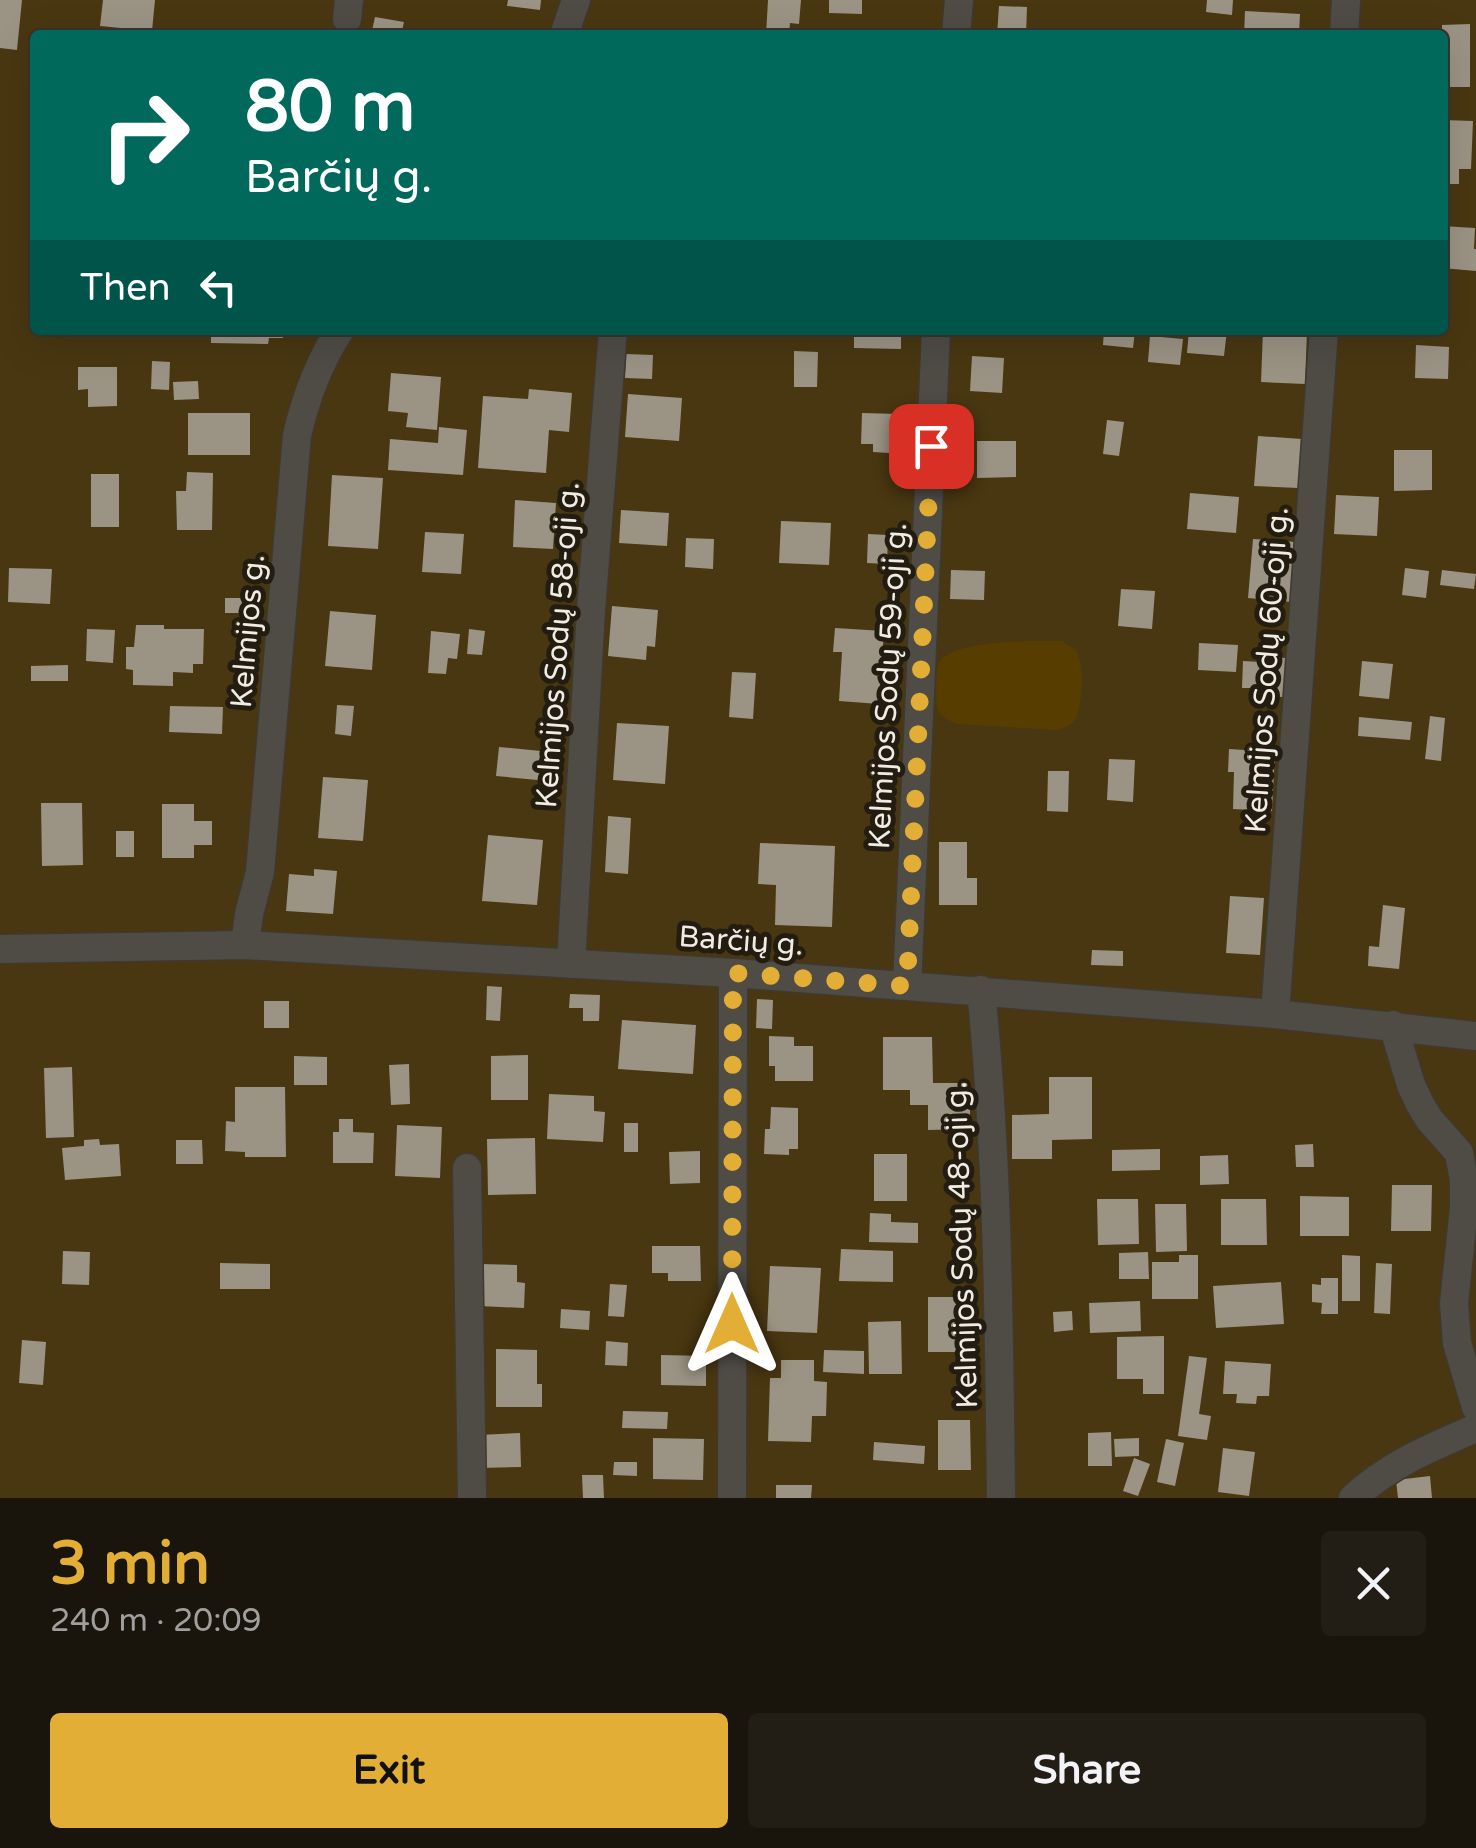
<!DOCTYPE html>
<html lang="en">
<head>
<meta charset="utf-8">
<style>
  :root { --surface:#1a150c; --page:#231e15; --text:#f1f3f6; --muted:#9f9f9d; --line:#38342d; --accent:#e3ae35 }
  body { margin:0; font-family:"Varela Round",sans-serif; background:var(--page); color:var(--text); height:100vh; display:flex; flex-direction:column; font-size:38px; white-space:nowrap }
  * { box-sizing:border-box; margin:0 }
  p { font-size:32px; color:var(--muted) }
  .icon { flex:none; width:55px; height:55px; fill:none; stroke:currentColor; stroke-width:2; stroke-linecap:round; stroke-linejoin:round }
  .map { position:relative; height:1498px; overflow:hidden }
  .panel { display:flex; flex-direction:column; background:var(--surface); flex:1 }
  .panel>* { flex:none }
  .guide { position:absolute; left:30px; top:30px; width:1418px; height:305px; border-radius:10px; box-shadow:0 10px 40px #0002,0 0 0 2px var(--line); background:#00695c; color:#fff; overflow:hidden }
  .pin { position:absolute; display:grid; place-items:center; width:85px; height:85px; color:#fff; margin:-42px; border-radius:20px; box-shadow:0 5px 15px #0006 }
  .me { position:absolute; width:110px; margin:-55px; rotate:0deg; stroke-linejoin:round; filter:drop-shadow(0 0 8px #0008) }
  .turn { display:flex; align-items:center; gap:35px; height:210px; padding:0 50px; font-size:45px }
  .turn .icon { width:130px; height:130px; stroke-width:2.5 }
  .turn b { display:block; font-size:70px; line-height:85px }
  .then { display:flex; align-items:center; height:95px; padding:0 50px; background:#0003; gap:20px; font-size:38px }
  .round { display:grid; place-items:center; flex:none; width:105px; height:105px; border-radius:10px; background:var(--page) }
  .overview { display:flex; align-items:center; justify-content:space-between; height:170px; padding:0 50px }
  h1 { font-size:60px; font-weight:800; line-height:75px; color:var(--accent) }
  .primary-button { display:flex; gap:20px; margin-top:auto; padding:20px 50px }
  .primary-button a { flex:1; height:115px; border-radius:10px; background:var(--accent); color:#111; font-size:40px; font-weight:800; line-height:115px; text-align:center }
  .primary-button a+a { background:var(--page); color:var(--text) }
  .map>svg:first-child { display:block }
</style>
</head>
<body>
<div class="map">
<svg width="1476" height="1498" viewBox="0 0 1476 1498">
  <rect width="100%" height="100%" fill="#231c10"/>
  <path fill="#493711" fill-rule="evenodd" d="M0,0H1476V1498H0ZM35,35H1442V330H35Z"/>
  <path fill="#573e00" d="M1062,641C1066,644 1073,647 1076,651C1085,663 1082,702 1077,716C1073,725 1066,727 1058,730L957,724C941,717 936,712 936,695C937,685 935,672 939,663C951,639 1037,641 1062,641Z"/>
  <path fill="#9b9384" d="M0,0H22L17,50L0,48Z
    M103,0H155L152,31L100,26Z
    M508,0H541L540,10L507,6Z
    M768,0H801L799,24L790,23L789,35H766Z
    M829,0H862V14L829,13Z
    M1207,0H1233L1232,15L1206,12Z
    M999,6L1027,7L1026,35H997Z
    M1245,11L1300,14L1299,35H1244Z
    M375,17L404,22L401,35H371Z
    M1470,24V87H1442V25Z
    M1442,120L1473,121L1471,169H1459V184H1442Z
    M1442,226L1475,228L1474,249H1476V271L1442,268Z
    M211,330H283V338H269L268,344L211,343Z
    M682,330H726L725,337L682,334Z
    M854,330H901V349L854,348Z
    M1104,330H1135L1133,348L1103,345Z
    M1189,330H1227L1224,356L1187,353Z
    M1263,330H1307L1305,384L1261,382Z
    M1150,336L1183,339L1180,365L1148,362Z
    M1416,345L1449,347L1448,379L1415,378Z
    M794,351L818,352L817,387H794Z
    M626,354L653,355L652,379L625,378Z
    M972,356L1004,358L1002,393L970,391Z
    M152,361L170,362L169,390L151,389Z
    M78,367H117V406L88,407V389L78,390Z
    M391,373L441,377L437,430L406,427L408,413L388,411Z
    M198,381L199,399L174,400L173,382Z
    M529,389L572,393L569,432L549,430L546,473L478,468L483,396L528,399Z
    M628,394L682,398L679,441L625,437Z
    M188,413H250V455H188Z
    M862,413L898,414L897,445H889V453L873,452V444H861Z
    M1107,420L1124,422L1119,456L1103,454Z
    M439,427L467,430L463,475L388,470L390,439L438,443Z
    M1258,436L1302,439L1298,488L1254,486Z
    M977,441H1016V477L977,478Z
    M1394,450H1432V490L1394,491Z
    M187,472L213,473L212,530H177L176,491H186Z
    M91,474H119V527H91Z
    M332,475L383,478L378,549L328,546Z
    M1190,493L1239,497L1236,533L1187,529Z
    M1336,495L1379,497L1377,536L1334,534Z
    M515,500L556,503L553,549L513,547Z
    M621,510L669,513L667,546L619,543Z
    M781,521L831,523L829,565L779,563Z
    M425,532L464,534L461,574L422,572Z
    M868,534L888,535L887,564L867,563Z
    M686,538L714,539L713,569L685,567Z
    M1253,539L1296,542L1291,602L1248,598Z
    M9,568L52,569L50,604L8,602Z
    M1405,568L1429,571L1426,598L1402,595Z
    M951,570L985,571L984,600L950,599Z
    M1442,570L1476,574L1474,589L1440,585Z
    M1121,589L1155,591L1152,629L1118,626Z
    M225,598H244V613H225Z
    M612,606L658,610L655,647L647,646L646,660L608,656Z
    M330,611L376,615L372,670L325,666Z
    M136,625H164V629H204L203,664H193V673L173,672V686L133,685V670L126,669V647H134Z
    M835,628L884,631L879,704L839,701L842,652H833Z
    M87,629L115,630L113,663L86,661Z
    M469,629L485,631L482,655L467,654Z
    M431,631L460,634L457,659L448,658L446,674L428,673Z
    M1199,643L1238,645L1236,672L1198,670Z
    M1261,657L1286,658L1284,697L1259,696V688H1242L1243,661L1261,662Z
    M1362,661L1393,664L1389,699L1359,696Z
    M68,665V681H31V666Z
    M732,672L756,673L753,719L729,717Z
    M337,705L354,706L351,736L335,734Z
    M170,706L223,707L222,734L169,732Z
    M1430,716L1445,718L1441,761L1425,759Z
    M1359,717L1412,722L1410,740L1358,736Z
    M617,723L669,726L665,784L613,780Z
    M499,747L551,752L548,781L496,776Z
    M1229,749L1275,752L1272,811L1233,809L1234,772H1228Z
    M1109,759L1135,760L1133,802L1107,800Z
    M1048,771H1069L1068,812L1047,811Z
    M323,777L368,780L363,841L318,838Z
    M41,803H82L83,865L42,866Z
    M162,804H194V821H212V845H194V858H162Z
    M608,816L631,818L628,874L605,872Z
    M116,831H134V857H116Z
    M488,835L543,840L537,905L482,901Z
    M939,842H967V878H977V905H939Z
    M760,843L835,846L832,927L775,925L776,885L758,884Z
    M314,869L337,871L333,914L286,911L289,874L314,876Z
    M1230,896L1264,898L1260,955L1226,953Z
    M1383,905L1405,908L1399,969L1368,966L1369,946L1379,947Z
    M1092,950L1123,951V966L1091,965Z
    M487,986L502,987L500,1021L486,1020Z
    M570,994L600,995L599,1021H583V1008H569Z
    M757,999L773,1000L772,1029L756,1028Z
    M264,1001H289V1028H264Z
    M622,1020L696,1025L693,1074L618,1069Z
    M769,1036L794,1037V1046H813V1081H775V1066H769Z
    M883,1037H932L933,1083H970V1129L928,1130V1105H910V1090H883Z
    M528,1055V1100H491V1056Z
    M294,1056L327,1057V1085H294Z
    M409,1064L410,1104L391,1105L389,1065Z
    M72,1067L74,1137L46,1138L44,1068Z
    M1049,1077H1092V1139L1052,1140V1159H1012V1115L1049,1114Z
    M235,1087H285L286,1157H245V1152L225,1151L226,1121L235,1122Z
    M549,1094L594,1096V1111L605,1112L603,1142L547,1139Z
    M771,1107L798,1108V1149H789V1155L764,1154L765,1129H770Z
    M339,1119H353V1132L374,1133L373,1163H333V1132H339Z
    M624,1123H638V1152H624Z
    M397,1125L442,1127L440,1178L395,1176Z
    M535,1138L536,1194L488,1195L487,1139Z
    M99,1139L100,1145L119,1144L121,1176L65,1180L62,1148L84,1146V1140Z
    M176,1140H202L203,1164H176Z
    M1313,1144L1314,1167H1296L1295,1145Z
    M1160,1149V1170L1112,1171V1150Z
    M700,1151V1183L670,1184L669,1152Z
    M874,1154H907V1201H874Z
    M1228,1155L1229,1184L1200,1185V1156Z
    M1392,1185H1432L1431,1231H1391Z
    M1300,1196L1349,1197V1236H1300Z
    M1097,1199H1138L1139,1244L1098,1245Z
    M1221,1199H1266L1267,1245H1221Z
    M1155,1204H1186L1187,1251L1156,1252Z
    M870,1213L891,1214V1222L918,1223V1243L869,1242Z
    M652,1246H700L701,1281H668V1273H652Z
    M841,1249L893,1251V1282L839,1281Z
    M63,1251L90,1252L89,1285L62,1284Z
    M1148,1252L1149,1279H1119V1253Z
    M1179,1255H1198V1299H1152V1262H1179Z
    M1342,1255L1360,1256V1301H1342Z
    M220,1263L270,1264V1289H220Z
    M1376,1263L1392,1264L1390,1314L1374,1313Z
    M480,1264L517,1265V1282L525,1283L524,1308L479,1306Z
    M770,1266L821,1268L817,1333L767,1331Z
    M1321,1278H1338V1314H1321L1322,1303L1312,1302V1284L1321,1285Z
    M1281,1282L1284,1324L1216,1328L1213,1286Z
    M610,1284L627,1285L624,1317L608,1316Z
    M928,1297H971V1323H978V1352H928Z
    M1140,1301L1141,1331L1090,1333L1089,1303Z
    M561,1309L590,1311L589,1330L560,1328Z
    M1072,1311L1073,1330L1054,1332L1053,1312Z
    M901,1321L902,1374H869L868,1322Z
    M1164,1336V1394H1143V1379H1117V1337Z
    M22,1340L46,1342L43,1385L19,1383Z
    M606,1341L628,1343L627,1366L605,1365Z
    M496,1349L537,1350V1384H542V1407H496Z
    M824,1350L864,1351V1374L823,1372Z
    M661,1355L706,1356V1386L661,1385Z
    M1189,1356L1207,1358L1199,1414L1211,1416L1207,1440L1178,1436Z
    M781,1360H814V1381L827,1382L826,1416H812L811,1442L768,1441L770,1378H781Z
    M1225,1361L1271,1364L1269,1396H1257L1256,1404L1236,1403L1237,1394H1223Z
    M623,1411L668,1412L667,1429L622,1428Z
    M938,1420H970L971,1470H938Z
    M1111,1432L1112,1466H1088V1433Z
    M520,1433L521,1467L479,1468L478,1435Z
    M653,1438L704,1439L703,1480L653,1479Z
    M1139,1438V1456L1115,1457L1114,1439Z
    M1166,1439L1184,1443L1175,1486L1157,1482Z
    M874,1442L925,1446L924,1464L873,1460Z
    M1223,1448L1255,1452L1249,1496L1218,1492Z
    M1134,1458L1150,1464L1138,1496L1123,1491Z
    M614,1462H637V1476L613,1475Z
    M582,1475H603L604,1498H583Z
    M1430,1476L1432,1498H1398L1396,1480Z
    M776,1485H812L811,1498H776Z"/>
  <g fill="none" stroke-linecap="round" stroke-linejoin="round">
    <defs>
      <path id="street" d="M347,19L349,0
        M564,35L576,0
        M956,35L959,0
        M1344,35L1346,0
        M245,945L249,914L260,872L297,435C306,397 318,363 340,330
        M0,949L245,945L733,973L1275,1014L1476,1036
        M571,964L591,610L613,330
        M907,986L936,330
        M981,990C998,1159 999,1328 1001,1498
        M1275,1014L1324,330
        M1393,1025L1411,1085L1420,1104L1429,1119L1459,1153L1464,1180V1208L1454,1303L1457,1343L1476,1407
        M467,1168L472,1498
        M732,1498L733,973
        M1353,1498C1390,1464 1430,1448 1476,1428"/>
    </defs>
    <use href="#street" stroke="#40392e" stroke-width="31"/>
    <use href="#street" stroke="#4f4c46" stroke-width="28"/>
  </g>
  <g fill="none" stroke-linecap="round" stroke-linejoin="round">
    <path stroke="#e3ae35" stroke-width="18" stroke-dasharray="0 32.4" d="M732,1324L733,973L907,986L931,446"/>
  </g>
  <g text-anchor="middle" dominant-baseline="central" stroke-width="10" stroke-linejoin="round" paint-order="stroke">
    <g font-size="30" fill="#f0ece3" stroke="#231c10">
      <text transform="translate(248 631) rotate(-85)">Kelmijos g.</text>
      <text transform="translate(558 645) rotate(-86)">Kelmijos Sodų 58-oji g.</text>
      <text transform="translate(1267 670) rotate(-86)">Kelmijos Sodų 60-oji g.</text>
      <text transform="translate(888 686) rotate(-87)">Kelmijos Sodų 59-oji g.</text>
      <text transform="translate(741 941) rotate(4)">Barčių g.</text>
      <text transform="translate(962 1245) rotate(-92)">Kelmijos Sodų 48-oji g.</text>
    </g>
  </g>
</svg>
<div class="pin" style="left:931px;top:446px;background:#d93025"><svg class="icon" aria-label="arrive" viewBox="0 0 24 24"><path d="M6 21V4h12l-3 4 3 4H6"/></svg></div>
<svg class="me" style="left:732px;top:1324px" viewBox="-20 -20 40 40"><path d="M0-17L14 15 0 8-14 15z" fill="#e3ae35" stroke="#fff" stroke-width="4"/></svg>
<div class="guide">
<div class="turn"><svg class="icon" aria-label="right" viewBox="0 0 24 24"><path d="M7 20v-9h11M14 6l5 5-5 5"/></svg><div><b>80 m</b>Barčių g.</div></div>
<div class="then">Then<svg class="icon" aria-label="left" viewBox="0 0 24 24"><path d="M17 20v-9H6M10 6l-5 5 5 5"/></svg></div>
</div>
</div>
<section class="panel">
<div class="overview"><div><h1>3 min</h1><p>240 m · 20:09</p></div><a class="round"><svg class="icon" aria-label="close" viewBox="0 0 24 24"><path d="M6 6l12 12M18 6L6 18"/></svg></a></div>
<div class="primary-button"><a>Exit</a><a>Share</a></div>
</section>
</body>
</html>
